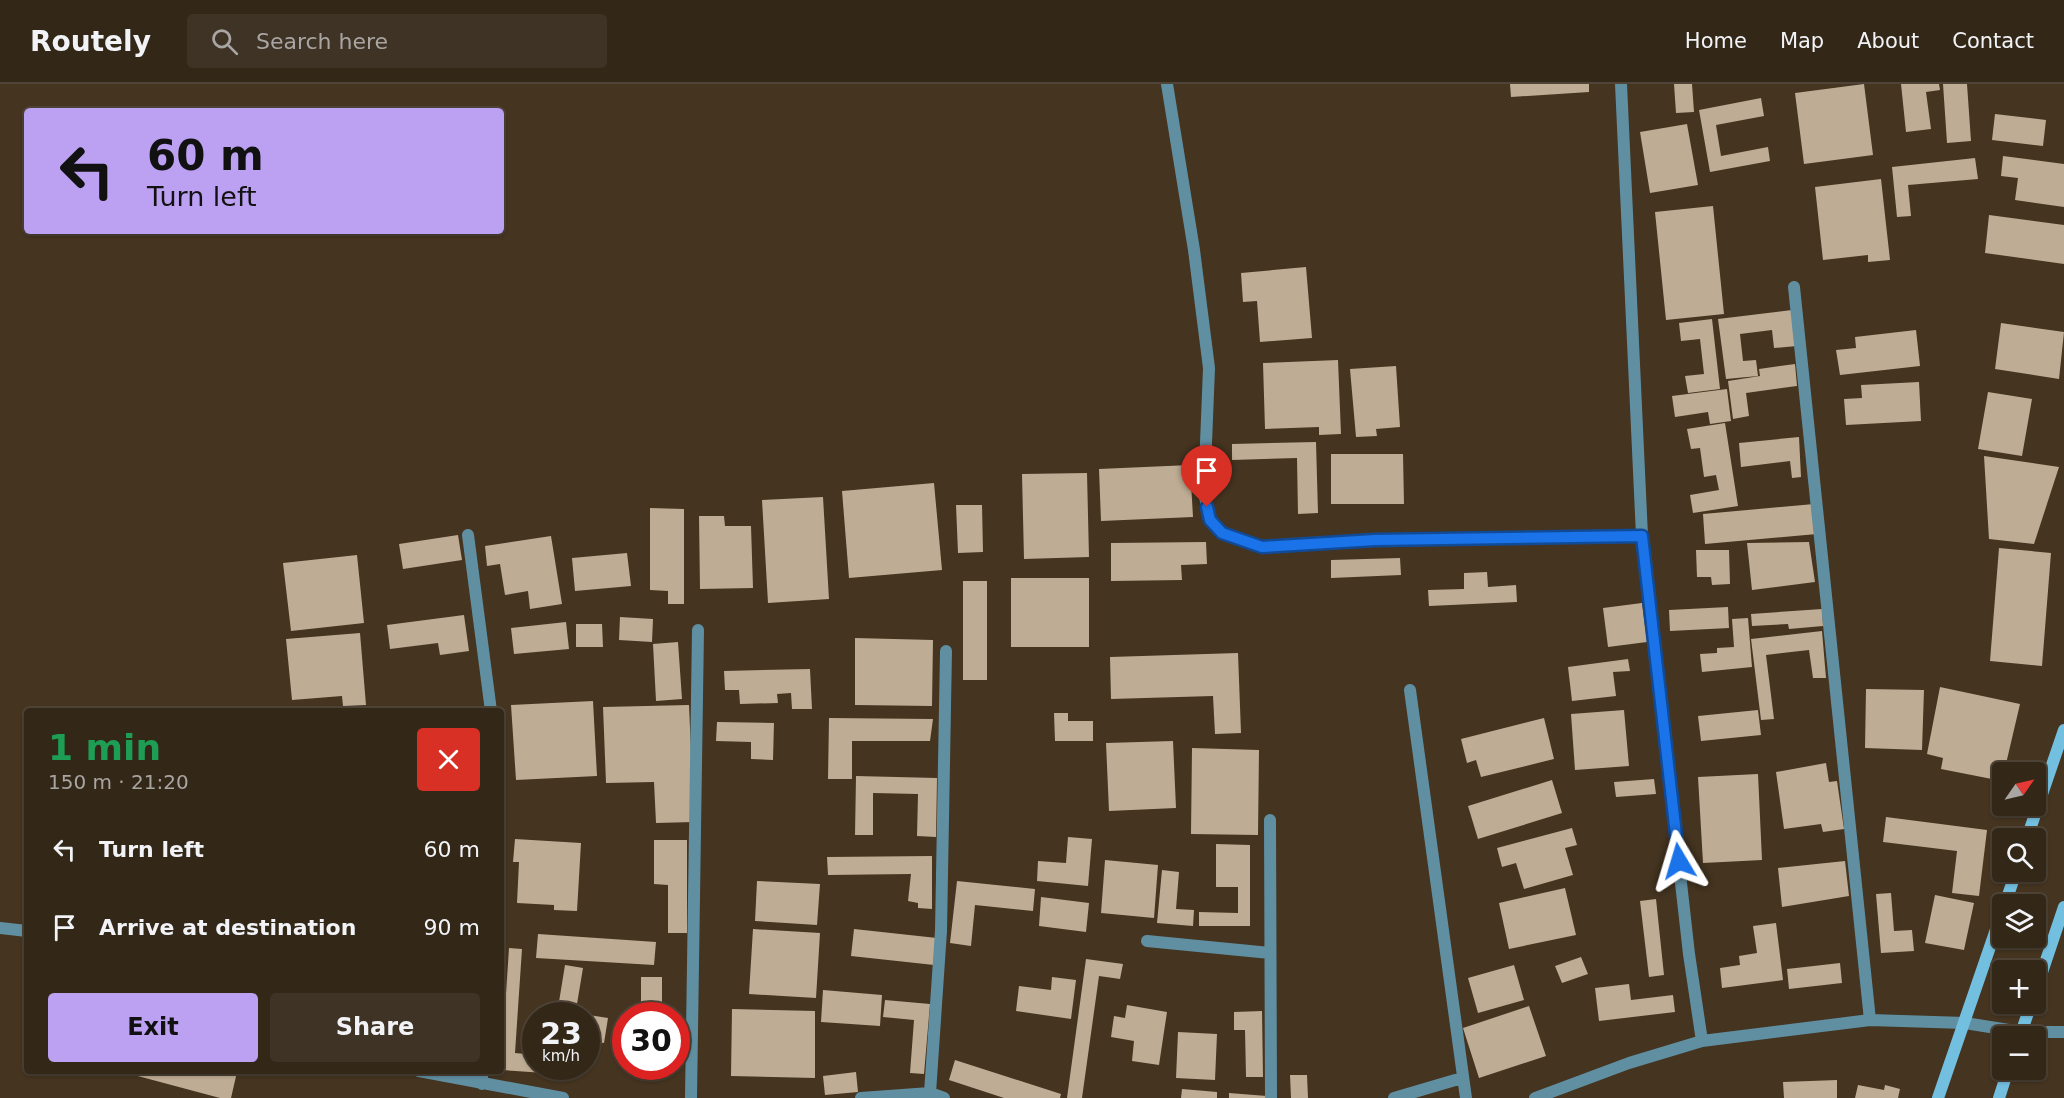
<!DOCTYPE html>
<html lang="en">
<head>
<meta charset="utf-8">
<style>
  :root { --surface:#332718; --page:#3e3325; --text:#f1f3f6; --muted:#a9a5a2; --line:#4e4437; --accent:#bca0f2 }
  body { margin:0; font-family:"DejaVu Sans",sans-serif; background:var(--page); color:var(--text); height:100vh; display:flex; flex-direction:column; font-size:22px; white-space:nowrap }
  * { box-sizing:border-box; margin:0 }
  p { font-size:20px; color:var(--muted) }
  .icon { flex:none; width:33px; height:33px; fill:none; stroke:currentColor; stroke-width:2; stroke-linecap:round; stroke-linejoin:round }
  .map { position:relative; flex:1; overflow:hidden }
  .drawer { position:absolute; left:24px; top:624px; width:480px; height:366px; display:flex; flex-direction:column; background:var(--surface); border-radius:6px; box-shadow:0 2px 4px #0004,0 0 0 2px var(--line) }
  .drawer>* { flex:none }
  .hud { position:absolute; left:24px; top:24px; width:480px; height:126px; border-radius:6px; box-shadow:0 2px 4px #0004,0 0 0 2px var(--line); background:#bca0f2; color:#111; overflow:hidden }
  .needle { width:39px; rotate:56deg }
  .tools { position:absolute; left:1992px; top:678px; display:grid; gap:12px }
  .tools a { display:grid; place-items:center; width:54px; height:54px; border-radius:6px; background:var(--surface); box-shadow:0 2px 4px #0004,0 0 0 2px var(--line); font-size:30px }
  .speed { position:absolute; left:522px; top:918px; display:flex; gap:12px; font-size:30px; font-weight:700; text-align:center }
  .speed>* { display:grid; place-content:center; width:78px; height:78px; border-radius:50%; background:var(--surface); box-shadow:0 2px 4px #0004,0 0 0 2px var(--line); line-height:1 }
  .speed small { font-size:15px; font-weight:400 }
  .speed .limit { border:9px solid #d22; background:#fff; color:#111 }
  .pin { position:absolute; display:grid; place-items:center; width:51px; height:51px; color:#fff; margin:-62px -26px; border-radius:50% 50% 50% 0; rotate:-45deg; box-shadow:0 0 6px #0007 }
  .pin .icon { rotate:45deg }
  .me { position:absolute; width:66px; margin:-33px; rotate:353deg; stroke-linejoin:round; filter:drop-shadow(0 0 4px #0008) }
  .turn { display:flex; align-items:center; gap:21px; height:126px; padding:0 24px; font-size:27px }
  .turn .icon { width:78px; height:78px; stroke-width:2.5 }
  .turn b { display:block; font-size:42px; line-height:51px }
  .round { display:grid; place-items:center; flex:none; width:63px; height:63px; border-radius:6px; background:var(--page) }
  .summary { display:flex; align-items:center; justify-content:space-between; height:102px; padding:0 24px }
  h1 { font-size:36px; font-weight:700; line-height:45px; color:#1e9e55 }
  .cta { display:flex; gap:12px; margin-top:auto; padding:12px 24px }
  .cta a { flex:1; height:69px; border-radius:6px; background:var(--accent); color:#111; font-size:24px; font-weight:700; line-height:69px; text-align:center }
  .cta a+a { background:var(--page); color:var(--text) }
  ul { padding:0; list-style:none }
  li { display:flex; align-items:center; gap:18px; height:78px; padding:0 24px }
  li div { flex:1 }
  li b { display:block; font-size:22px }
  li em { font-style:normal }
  header { display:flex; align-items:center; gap:36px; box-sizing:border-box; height:84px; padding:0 30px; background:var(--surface); border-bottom:2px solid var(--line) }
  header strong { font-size:28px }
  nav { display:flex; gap:33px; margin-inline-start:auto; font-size:21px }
  .search { width:420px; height:54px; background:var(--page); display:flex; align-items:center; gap:15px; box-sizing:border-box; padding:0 21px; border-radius:6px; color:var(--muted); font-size:22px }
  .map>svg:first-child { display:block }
</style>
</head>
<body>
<header>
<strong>Routely</strong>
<div class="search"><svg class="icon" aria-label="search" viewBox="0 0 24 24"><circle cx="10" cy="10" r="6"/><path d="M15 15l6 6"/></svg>Search here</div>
<nav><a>Home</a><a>Map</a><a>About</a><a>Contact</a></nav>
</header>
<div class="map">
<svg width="2064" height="1014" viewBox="0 0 2064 1014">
  <rect width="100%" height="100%" fill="#443420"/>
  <path fill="#bfac94" d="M1510,0H1589V8L1511,13Z
    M1674,0H1692L1694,28L1676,29Z
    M1864,0L1873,71L1804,80L1795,9Z
    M1901,0H1939L1940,6L1926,8L1931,45L1906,48Z
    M1943,0H1967L1971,57L1947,59Z
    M1761,14L1764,32L1716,41L1721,72L1768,63L1770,77L1710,88L1699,26Z
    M1995,30L2046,36L2043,62L1992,56Z
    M1687,40L1698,101L1650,109L1640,48Z
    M2003,72L2064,80V123L2015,116L2018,94L2001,92Z
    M1975,74L1978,95L1908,101L1911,132L1897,133L1892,83Z
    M1881,95L1890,176L1868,178V171L1823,176L1815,103Z
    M1713,122L1724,230L1666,236L1655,128Z
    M1989,131L2064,141V180L1985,169Z
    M1306,183L1312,254L1260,258L1257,217L1243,218L1241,189Z
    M1792,226L1797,262L1774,264L1772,246L1740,250L1743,277L1756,276L1758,292L1726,295L1718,235Z
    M1712,235L1720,305L1688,309L1685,292L1704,290L1700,255L1681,257L1679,239Z
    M2001,239L2064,248L2059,295L1995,285Z
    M1916,246L1920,282L1840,291L1836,266L1856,264L1855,253Z
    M1338,276L1341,350L1319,351V343L1265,345L1263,279Z
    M1795,280L1797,302L1746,309L1749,332L1733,335L1728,297L1760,292L1759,285Z
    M1396,282L1400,343L1376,345L1377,352L1356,353L1350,285Z
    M1919,298L1921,337L1846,341L1844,315L1862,314L1861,301Z
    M1727,305L1731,337L1710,340L1708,328L1675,333L1672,312Z
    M1988,308L2032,315L2022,372L1978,365Z
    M1725,339L1738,422L1693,429L1690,411L1719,406L1716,391L1704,393L1700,364L1691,365L1687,345Z
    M1799,353L1801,393L1792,394L1790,377L1741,383L1739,359Z
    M1316,358L1318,429L1298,430L1297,374L1232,376V360Z
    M1331,370H1403L1404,420H1331Z
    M1984,372L2059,383L2034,460L1989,455Z
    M1190,381L1193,433L1101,437L1099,385Z
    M1087,389L1089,473L1024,475L1022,390Z
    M934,399L942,486L849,494L842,407Z
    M823,413L829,515L768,519L762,416Z
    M1814,420L1817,450L1705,460L1703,430Z
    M956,421H982L983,468L958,469Z
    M650,424L684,425V520H668V507L650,506Z
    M699,432H724L725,442H751L753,504L700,505Z
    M458,451L462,476L403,485L399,460Z
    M551,452L562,520L530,525L528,507L505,511L500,480L487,482L485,462Z
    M1206,458L1207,480L1181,481L1182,496L1111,497V459Z
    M1809,458L1815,498L1752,506L1747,459Z
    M1999,464L2051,469L2042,582L1990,577Z
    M1696,466H1729L1730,500L1712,501L1711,493H1697Z
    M627,469L631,502L575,507L572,474Z
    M357,471L364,539L291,547L283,479Z
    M1400,474L1401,491L1331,494V476Z
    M1487,488L1488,503L1516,501L1517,518L1429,522L1428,506L1464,505V489Z
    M1011,494H1089V563H1011Z
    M963,497H987V596H963Z
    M1642,519L1647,558L1608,563L1603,524Z
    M1728,523L1729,544L1670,547L1669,526Z
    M1822,525L1823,542L1789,545L1788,540L1752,542L1751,530Z
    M464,531L469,567L440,571L438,559L390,565L387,541Z
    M620,533L653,535L652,558L619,556Z
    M1748,534L1752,583L1702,588L1700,570L1717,569V564L1734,563L1732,535Z
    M566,538L569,565L514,570L511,544Z
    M576,540H602L603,563H576Z
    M1822,547L1826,594H1813L1809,566L1766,571L1774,635L1761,636L1751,555Z
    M360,549L366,621L343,622L342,612L292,616L286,555Z
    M855,554L933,556L932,622L855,621Z
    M678,558L682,615L656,617L653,560Z
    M1238,569L1241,649L1215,650L1213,612L1111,615L1110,573Z
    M1628,575L1630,587L1613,588L1616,612L1572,617L1568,583Z
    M810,585L812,625H792L791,609L777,610L778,619L740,620L739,606H725L724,587Z
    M1940,603L2020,620L2002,697L1941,685L1943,674L1927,670Z
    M1866,605L1924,606L1922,666L1865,664Z
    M593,617L597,692L516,696L511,621Z
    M689,621L694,738L656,739L654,698L606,699L603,623Z
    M1624,626L1629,682L1575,686L1571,630Z
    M1758,626L1761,651L1701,657L1698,632Z
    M1054,629H1068V637H1093V657H1055Z
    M829,634L933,635L930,657H852V695H828Z
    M1544,634L1554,675L1481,693L1476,676L1467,679L1461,655Z
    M717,638L774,639L773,676L751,675V658L716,657Z
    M1173,657L1176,724L1109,727L1106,659Z
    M1192,664L1259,666L1258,751L1191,750Z
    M1826,679L1829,698L1837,697L1844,745L1823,748L1821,740L1784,745L1776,688Z
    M1758,690L1762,776L1703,779L1698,693Z
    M856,692L937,694L936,753L917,752L918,710L873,709V751H855Z
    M1654,695L1656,710L1616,713L1614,698Z
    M1552,696L1562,729L1478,755L1468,722Z
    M1886,733L1987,746L1979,812L1952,809L1957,767L1883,758Z
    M1572,744L1577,761L1565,764L1573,791L1524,805L1516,779L1502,783L1497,764Z
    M1068,753L1092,755L1088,802L1037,797L1038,777L1066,779Z
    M515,755L581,759L577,827L554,826V821L517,819L519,778H513Z
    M654,756H687V849H668V801L654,800Z
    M1216,760L1250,761V842H1199V828L1238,829V803H1216Z
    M932,772V825L918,824V819L908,817L911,790L828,791L827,773Z
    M1105,776L1158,781L1154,834L1101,829Z
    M1845,777L1849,812L1782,823L1778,784Z
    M1162,786L1179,788L1176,825L1194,826L1193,842L1157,839Z
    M757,797L820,800L817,841L755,837Z
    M957,797L1035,805L1033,827L975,821L971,862L950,859Z
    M1565,804L1576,851L1509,865L1499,819Z
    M1891,809L1894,847L1912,846L1914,867L1881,869L1876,810Z
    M1935,811L1974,819L1964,866L1925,859Z
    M1041,813L1089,819L1086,848L1039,842Z
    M1656,815L1664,891L1649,893L1640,817Z
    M1776,839L1783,896L1722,904L1720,884L1740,881L1739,872L1757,869L1753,842Z
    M753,845L820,849L816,914L749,910Z
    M854,845L937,854L934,881L851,872Z
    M538,850L656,858L654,881L536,874Z
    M509,864L522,865L515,969L536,971V982H574V991L501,986Z
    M1581,873L1588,890L1562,899L1555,882Z
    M1086,875L1123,880L1120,895L1099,892L1082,1014H1067Z
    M1840,879L1842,899L1789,905L1787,885Z
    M565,881L583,884L576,926L558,924Z
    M1514,881L1524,916L1478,929L1468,894Z
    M641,893H662V932H641Z
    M1052,893L1076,896L1071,935L1016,927L1019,902L1051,906Z
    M1629,900L1631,916L1673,911L1675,928L1599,937L1595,904Z
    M823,906L882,911L880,942L821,938Z
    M885,916L930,920L924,990L910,989L914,936L883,933Z
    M1127,921L1167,928L1159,981L1132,977L1134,957L1111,953L1114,932L1125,934Z
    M1529,922L1546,972L1479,994L1463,944Z
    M732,925L815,927V994L731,992Z
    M1262,927L1263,993H1246L1245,946H1234V928Z
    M589,931L608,934L604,959L586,957Z
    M1178,948L1217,950L1215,996L1176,994Z
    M955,976L1061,1010L1060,1014H1004L949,996Z
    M119,987H231L237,988L231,1014H220Z
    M856,988L858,1008L825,1011L823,992Z
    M1290,991H1307L1308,1014H1291Z
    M1837,996V1014H1784L1783,998Z
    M1858,1001L1884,1006L1885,1001L1900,1005L1898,1014H1855Z
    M1182,1005L1217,1008V1014H1181Z
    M1229,1009L1267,1012V1014H1229Z"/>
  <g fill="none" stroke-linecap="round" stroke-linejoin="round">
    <path stroke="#608fa2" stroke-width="12" d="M1167,0L1194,166L1209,284L1204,409L1210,436L1222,449L1262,463L1375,456L1642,452
      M1621,0L1642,452L1689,870L1702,957
      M1794,203L1870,936
      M468,451L491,627
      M1410,606L1466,1014
      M1270,736L1271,1014
      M0,844L27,847
      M1147,857L1270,869
      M419,987L563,1014
      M482,1000V987
      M930,1009L941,847L946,567
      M691,1014L698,546
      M861,1014L930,1009L944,1014
      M1394,1014L1462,994
      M1535,1014L1629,979L1702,957L1870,936L1965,939L2021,948H2064"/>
    <path stroke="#73bfdf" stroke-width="12" d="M2027,754L2064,646
      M2005,820L2016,788
      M2036,906L2064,823
      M2020,952L2031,920
      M1938,1014L2002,828
      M1999,1014L2008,986"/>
  </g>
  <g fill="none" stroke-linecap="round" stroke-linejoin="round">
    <defs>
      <path id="route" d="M1207,423L1210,436L1222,449L1262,463L1375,456L1642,452L1679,777"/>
    </defs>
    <use href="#route" stroke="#114b97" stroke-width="15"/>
    <use href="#route" stroke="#1a73e8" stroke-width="10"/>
  </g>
</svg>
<div class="tools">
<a><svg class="needle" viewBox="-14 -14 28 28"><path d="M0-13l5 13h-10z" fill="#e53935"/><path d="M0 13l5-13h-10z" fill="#a9a5a2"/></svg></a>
<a><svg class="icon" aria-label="search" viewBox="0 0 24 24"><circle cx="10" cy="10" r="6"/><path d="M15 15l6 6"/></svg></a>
<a><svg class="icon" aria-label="layers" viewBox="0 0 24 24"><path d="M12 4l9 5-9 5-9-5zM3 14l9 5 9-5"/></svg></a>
<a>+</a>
<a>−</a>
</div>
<div class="speed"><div>23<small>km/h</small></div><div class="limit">30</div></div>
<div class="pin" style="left:1207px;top:423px;background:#d93025"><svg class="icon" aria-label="arrive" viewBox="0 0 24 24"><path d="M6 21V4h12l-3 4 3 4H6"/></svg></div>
<svg class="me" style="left:1679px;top:777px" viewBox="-20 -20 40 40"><path d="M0-17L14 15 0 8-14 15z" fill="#1a73e8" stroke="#fff" stroke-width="4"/></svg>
<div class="hud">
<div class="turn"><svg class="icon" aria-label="left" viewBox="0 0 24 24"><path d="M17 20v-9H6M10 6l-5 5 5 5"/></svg><div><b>60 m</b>Turn left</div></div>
</div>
<section class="drawer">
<div class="summary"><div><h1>1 min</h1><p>150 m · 21:20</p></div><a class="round" style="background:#d93025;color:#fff"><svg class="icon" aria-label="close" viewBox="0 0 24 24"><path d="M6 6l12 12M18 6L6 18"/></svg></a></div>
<ul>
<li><svg class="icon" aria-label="left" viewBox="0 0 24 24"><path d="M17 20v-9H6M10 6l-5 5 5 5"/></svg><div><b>Turn left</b></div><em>60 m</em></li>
<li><svg class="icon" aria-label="arrive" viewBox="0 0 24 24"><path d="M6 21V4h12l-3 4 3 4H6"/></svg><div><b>Arrive at destination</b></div><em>90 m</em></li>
</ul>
<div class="cta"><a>Exit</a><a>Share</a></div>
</section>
</div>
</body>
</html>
